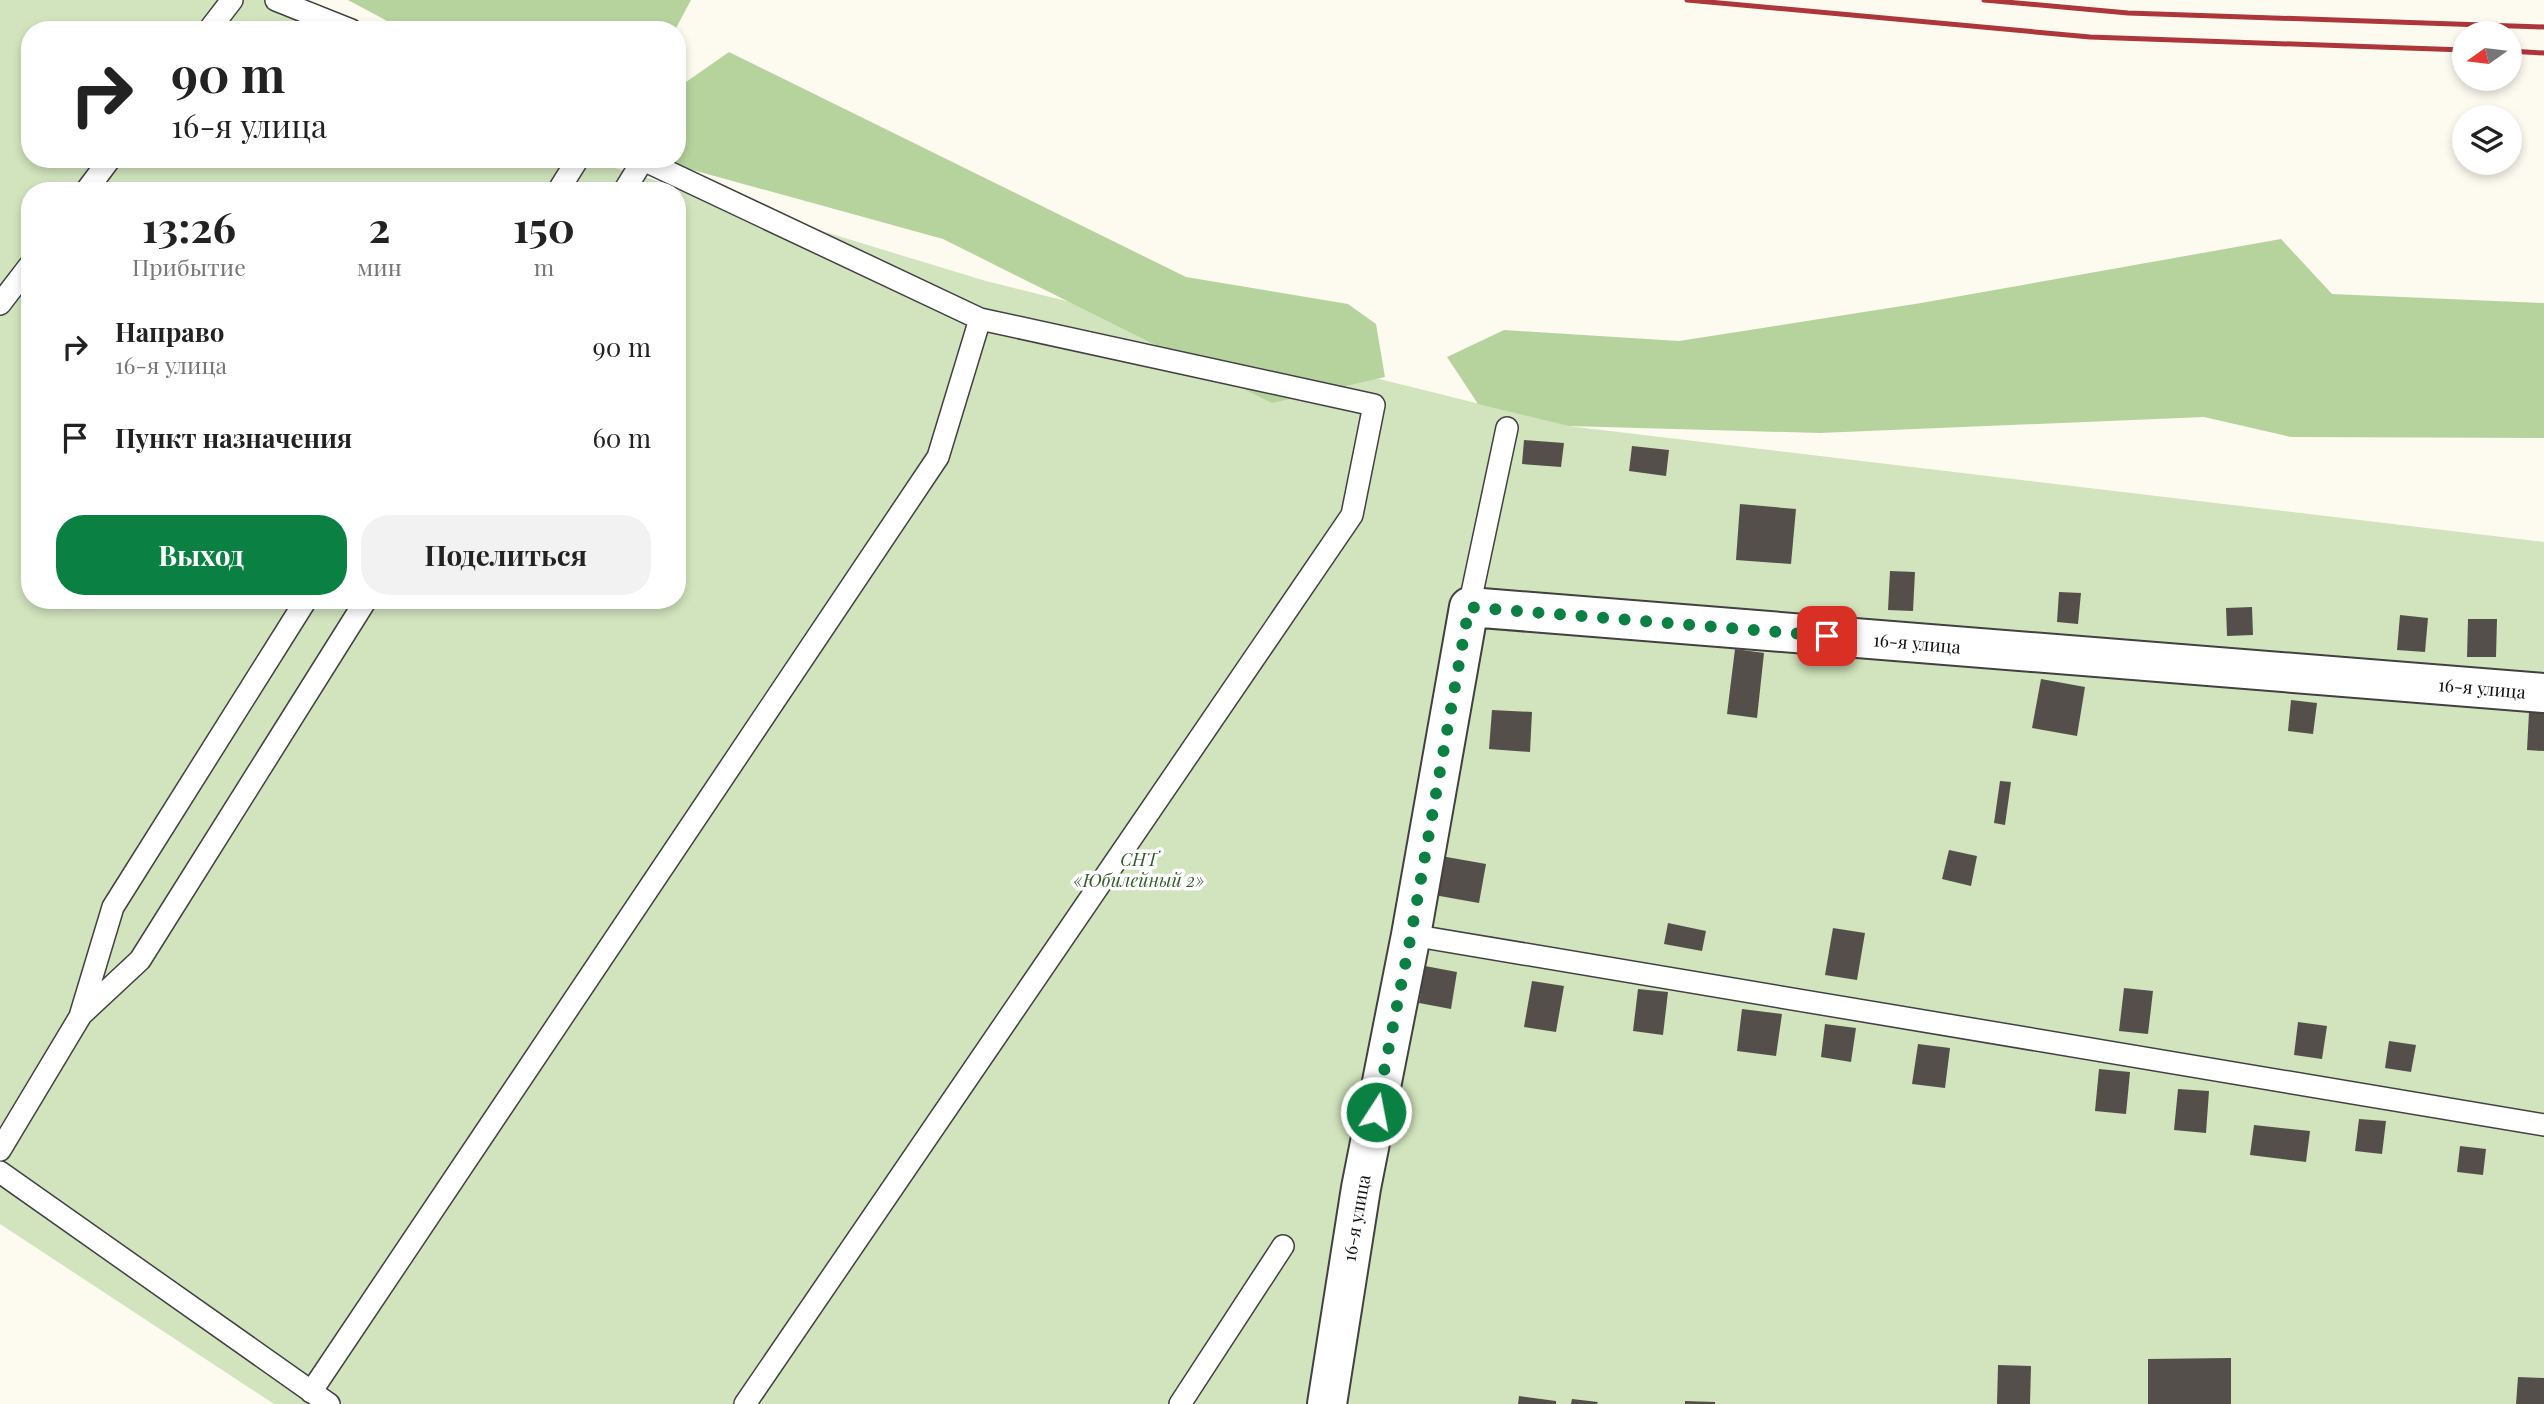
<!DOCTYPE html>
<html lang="ru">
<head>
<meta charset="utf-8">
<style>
  :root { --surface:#fff; --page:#f2f2f2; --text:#222; --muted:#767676; --accent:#0b8043 }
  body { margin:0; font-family:"Playfair Display",serif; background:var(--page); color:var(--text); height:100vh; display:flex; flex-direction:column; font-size:26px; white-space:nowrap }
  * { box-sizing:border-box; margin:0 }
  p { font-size:23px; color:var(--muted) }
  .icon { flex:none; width:38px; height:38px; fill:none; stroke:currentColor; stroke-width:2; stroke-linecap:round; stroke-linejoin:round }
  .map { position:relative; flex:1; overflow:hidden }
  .drawer { position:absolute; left:21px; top:182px; width:665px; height:427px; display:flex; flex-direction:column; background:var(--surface); border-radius:28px; box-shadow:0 4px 10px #0003 }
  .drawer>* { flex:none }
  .hud { position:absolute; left:21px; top:21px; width:665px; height:147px; border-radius:28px; box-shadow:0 4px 10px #0003; background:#fff; color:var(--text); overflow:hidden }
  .needle { width:46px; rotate:256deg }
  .fabs { position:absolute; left:2452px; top:21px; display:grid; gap:14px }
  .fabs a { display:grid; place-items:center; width:70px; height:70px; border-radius:50%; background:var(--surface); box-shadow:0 4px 10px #0003; font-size:35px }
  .pin { position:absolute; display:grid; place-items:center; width:60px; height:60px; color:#fff; margin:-30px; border-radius:14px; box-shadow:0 4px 10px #0006 }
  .me { position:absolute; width:77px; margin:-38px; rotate:11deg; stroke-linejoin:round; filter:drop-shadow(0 0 5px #0008) }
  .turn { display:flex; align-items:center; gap:24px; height:147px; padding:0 35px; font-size:32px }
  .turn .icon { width:91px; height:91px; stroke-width:2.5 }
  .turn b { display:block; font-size:49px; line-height:60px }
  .eta { display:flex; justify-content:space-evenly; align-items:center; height:119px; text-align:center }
  .eta b { font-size:42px; font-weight:700; line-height:49px }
  .button { display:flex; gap:14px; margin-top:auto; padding:14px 35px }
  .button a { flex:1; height:80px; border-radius:28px; background:var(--accent); color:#fff; font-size:28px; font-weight:700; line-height:80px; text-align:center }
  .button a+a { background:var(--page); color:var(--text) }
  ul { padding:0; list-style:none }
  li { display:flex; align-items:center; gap:21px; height:91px; padding:0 35px }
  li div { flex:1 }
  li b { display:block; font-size:26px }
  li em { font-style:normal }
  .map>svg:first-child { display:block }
</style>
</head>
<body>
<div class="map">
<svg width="2544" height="1404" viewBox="0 0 2544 1404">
  <rect width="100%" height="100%" fill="#fdfbf0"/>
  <path fill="#d1e4bd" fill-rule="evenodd" d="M0,0H296L350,30H30V159H585L986,281L1568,426L2544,542V1404H274L0,1224ZM30,191H677V600H30Z"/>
  <path fill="#b6d39e" d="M348,0H691L675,30H404Z
    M729,52L1186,277L1348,304L1376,324L1385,377L1272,403L943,239L671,164V159H677V129L686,82Z
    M2281,239L2332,294L2544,303V438L2291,437L2204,417L1820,433L1568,426L1478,404L1447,357L1504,330L1679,341L1921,303Z"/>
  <path fill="#554f4b" d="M1524,440L1564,443L1561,467L1522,464Z
    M1632,446L1669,450L1666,476L1629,471Z
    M1740,504L1796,509L1791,564L1736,560Z
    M1890,571L1915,572L1913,611L1888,610Z
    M2059,592L2081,593L2078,624L2057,622Z
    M2252,607L2253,635L2227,636L2226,608Z
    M2400,615L2428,618L2425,652L2397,650Z
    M2468,619H2497L2496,657H2467Z
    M1735,649L1764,653L1757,718L1727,714Z
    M2041,679L2085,687L2077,736L2032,728Z
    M2291,700L2317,703L2313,734L2288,731Z
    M1492,710L1532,712L1530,752L1489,749Z
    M2529,712L2544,713V751L2527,750Z
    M2000,781L2011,782L2005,825L1994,823Z
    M1949,850L1977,856L1971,886L1942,879Z
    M1441,856L1486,864L1479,903L1434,895Z
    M1668,923L1706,931L1702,951L1664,944Z
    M1833,928L1865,933L1857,980L1825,975Z
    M1425,966L1457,972L1451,1009L1419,1003Z
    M1532,981L1564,986L1556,1032L1524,1027Z
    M2124,988L2153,991L2148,1034L2119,1031Z
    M1638,989L1668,992L1663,1035L1633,1031Z
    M1742,1009L1782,1014L1776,1056L1737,1051Z
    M2298,1022L2327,1026L2322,1059L2294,1055Z
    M1825,1024L1856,1028L1851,1062L1821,1057Z
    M2389,1041L2416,1045L2411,1072L2385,1068Z
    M1918,1044L1950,1048L1945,1088L1912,1084Z
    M2099,1069L2130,1072L2126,1114L2095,1111Z
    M2178,1089L2209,1091L2206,1133L2174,1130Z
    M2359,1119L2386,1121L2382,1154L2355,1151Z
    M2254,1125L2310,1131L2306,1162L2250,1155Z
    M2460,1146L2486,1149L2483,1175L2457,1172Z
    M2231,1358V1404H2148V1359Z
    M1998,1365L2031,1366L2030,1404H1997Z
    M2518,1377L2544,1378V1404H2516Z
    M1519,1396L1556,1401V1404H1518Z
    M1572,1399L1598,1402L1597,1404H1571Z
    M1685,1401L1715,1402V1404H1685Z"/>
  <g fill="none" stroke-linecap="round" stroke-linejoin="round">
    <defs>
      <path id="lane" d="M276,0L351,30
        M209,30L232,0
        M641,159L980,319L1374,405L1352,515L745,1404
        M86,191L110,159
        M558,191L578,159
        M624,191L643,160
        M0,304L30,265
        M1469,607L1507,428
        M1411,935L2544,1125
        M81,1013L113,907L306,600
        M0,1150L81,1015L140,960L366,600
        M0,1172L329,1404
        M311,1392L938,457L980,319
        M1180,1404L1283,1246"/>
      <path id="street" d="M1327,1404L1361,1188L1411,935L1469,607L2544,693"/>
    </defs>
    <use href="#lane" stroke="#414141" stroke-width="24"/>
    <use href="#street" stroke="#414141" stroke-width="42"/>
    <use href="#lane" stroke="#fff" stroke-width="21"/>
    <use href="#street" stroke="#fff" stroke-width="38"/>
    <path stroke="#ad363a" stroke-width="5" d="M1687,0L2090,37L2464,50
      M1984,0L2128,13L2544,27
      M2510,51L2544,53"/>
  </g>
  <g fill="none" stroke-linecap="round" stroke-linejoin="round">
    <path stroke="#0b8043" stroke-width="12" stroke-dasharray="0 21.6" d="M1376,1112L1411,935L1469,607L1827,636"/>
  </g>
  <g text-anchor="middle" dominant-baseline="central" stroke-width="7" stroke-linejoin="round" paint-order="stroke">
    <g font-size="18" fill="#0e0e0e" stroke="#fff">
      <text transform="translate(1917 643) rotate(5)">16-я улица</text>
      <text transform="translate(2482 688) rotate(5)">16-я улица</text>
      <text transform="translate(1356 1218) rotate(-80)">16-я улица</text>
    </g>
    <g font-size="18" font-style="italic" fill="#315e25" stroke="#fff">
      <text x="1139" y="859">СНТ<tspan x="1139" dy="21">«Юбилейный 2»</tspan></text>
    </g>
  </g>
</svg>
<div class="fabs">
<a><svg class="needle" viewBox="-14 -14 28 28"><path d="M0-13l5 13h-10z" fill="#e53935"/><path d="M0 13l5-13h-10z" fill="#767676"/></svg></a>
<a><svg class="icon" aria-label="layers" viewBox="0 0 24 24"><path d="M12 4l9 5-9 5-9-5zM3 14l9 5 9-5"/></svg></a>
</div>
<div class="pin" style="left:1827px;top:636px;background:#d93025"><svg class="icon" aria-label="arrive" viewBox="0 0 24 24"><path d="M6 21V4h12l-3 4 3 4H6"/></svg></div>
<svg class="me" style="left:1376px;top:1112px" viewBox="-20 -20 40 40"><circle r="17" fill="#0b8043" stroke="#fff" stroke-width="3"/><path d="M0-11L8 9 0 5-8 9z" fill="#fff"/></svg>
<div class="hud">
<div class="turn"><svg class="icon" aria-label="right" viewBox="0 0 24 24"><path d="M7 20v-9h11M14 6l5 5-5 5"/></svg><div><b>90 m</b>16-я улица</div></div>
</div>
<section class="drawer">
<div class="eta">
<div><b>13:26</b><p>Прибытие</p></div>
<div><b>2</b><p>мин</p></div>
<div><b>150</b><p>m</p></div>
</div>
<ul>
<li><svg class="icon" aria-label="right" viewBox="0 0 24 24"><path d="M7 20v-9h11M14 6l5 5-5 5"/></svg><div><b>Направо</b><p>16-я улица</p></div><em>90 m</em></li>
<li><svg class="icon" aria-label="arrive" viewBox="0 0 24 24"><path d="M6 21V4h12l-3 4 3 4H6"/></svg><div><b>Пункт назначения</b></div><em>60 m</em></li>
</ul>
<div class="button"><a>Выход</a><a>Поделиться</a></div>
</section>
</div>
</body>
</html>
